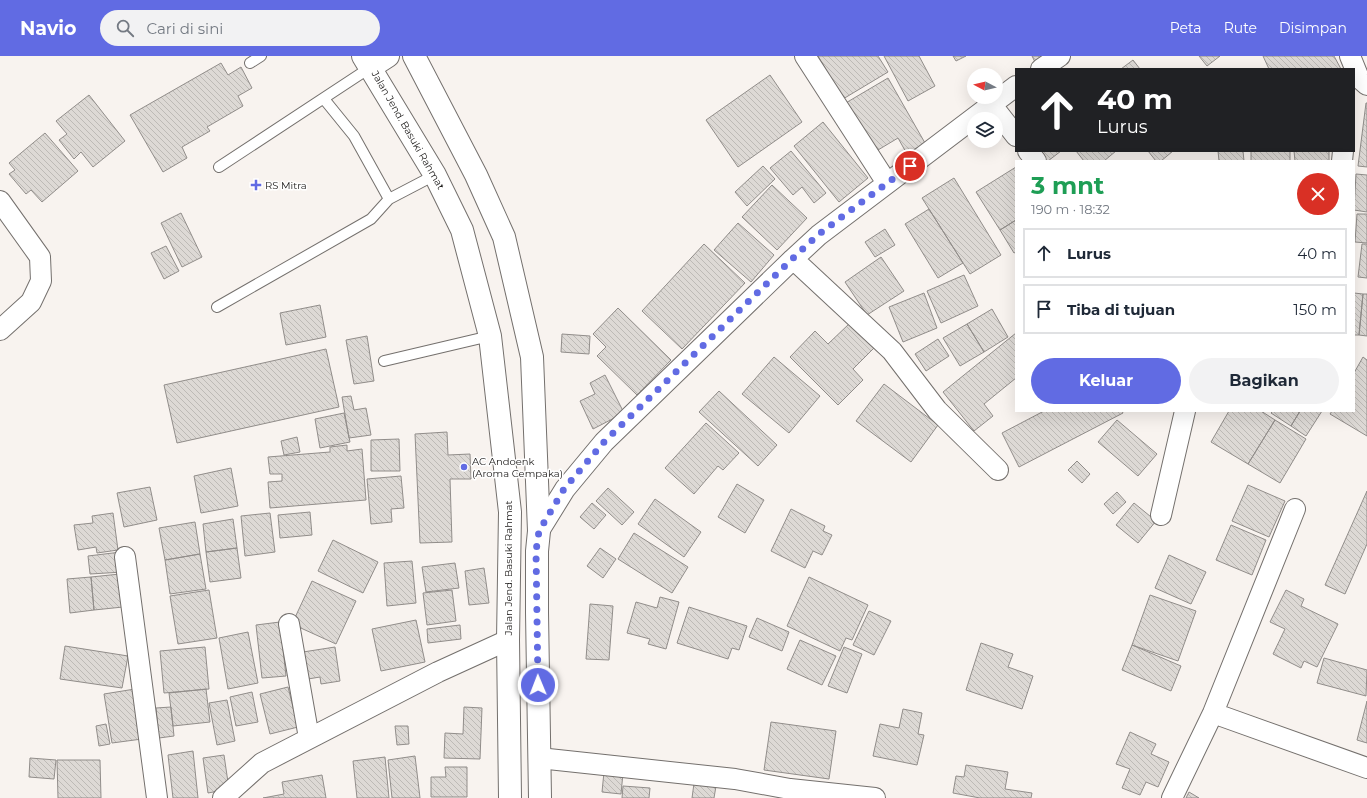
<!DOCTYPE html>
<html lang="id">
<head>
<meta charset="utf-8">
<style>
  :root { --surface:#fff; --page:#f2f2f3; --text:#1f2937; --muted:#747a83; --line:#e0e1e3; --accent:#616be3 }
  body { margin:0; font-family:Montserrat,sans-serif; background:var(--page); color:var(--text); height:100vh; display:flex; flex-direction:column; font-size:15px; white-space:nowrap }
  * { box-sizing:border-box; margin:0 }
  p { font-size:13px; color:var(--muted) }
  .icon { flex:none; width:22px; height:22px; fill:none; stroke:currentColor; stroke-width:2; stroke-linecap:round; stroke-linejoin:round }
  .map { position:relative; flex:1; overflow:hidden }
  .drawer { position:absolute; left:1015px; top:104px; width:340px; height:252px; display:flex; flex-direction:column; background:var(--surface); border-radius:0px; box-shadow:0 4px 16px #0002 }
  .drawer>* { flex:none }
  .guide { position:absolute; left:1015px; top:12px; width:340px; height:84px; border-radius:0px; box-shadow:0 4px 16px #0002; background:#202124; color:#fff; overflow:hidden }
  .needle { width:26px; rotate:277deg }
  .buttons { position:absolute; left:967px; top:12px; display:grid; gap:8px }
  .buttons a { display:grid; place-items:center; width:36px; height:36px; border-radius:50%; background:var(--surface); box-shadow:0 4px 16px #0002; font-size:20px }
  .pin { position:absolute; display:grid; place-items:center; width:34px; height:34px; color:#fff; margin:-17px; border:2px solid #fff; border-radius:50%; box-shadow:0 1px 4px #0007 }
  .me { position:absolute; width:44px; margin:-22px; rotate:359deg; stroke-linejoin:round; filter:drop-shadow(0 0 3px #0008) }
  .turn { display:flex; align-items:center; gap:14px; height:84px; padding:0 16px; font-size:18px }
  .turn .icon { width:52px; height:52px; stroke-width:2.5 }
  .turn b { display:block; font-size:28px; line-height:34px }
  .round { display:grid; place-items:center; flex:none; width:42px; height:42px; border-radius:21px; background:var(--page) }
  .summary { display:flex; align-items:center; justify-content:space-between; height:68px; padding:0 16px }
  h1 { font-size:24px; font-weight:700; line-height:30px; color:#1e9e55 }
  .action { display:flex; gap:8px; margin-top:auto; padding:8px 16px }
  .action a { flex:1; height:46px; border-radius:24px; background:var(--accent); color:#fff; font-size:16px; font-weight:700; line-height:46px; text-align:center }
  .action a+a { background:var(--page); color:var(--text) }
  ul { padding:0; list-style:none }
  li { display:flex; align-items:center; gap:12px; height:50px; margin:0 8px 6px; padding:0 8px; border:2px solid var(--line); border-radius:0px }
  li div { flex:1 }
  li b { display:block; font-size:15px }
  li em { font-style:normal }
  header { display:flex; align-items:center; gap:24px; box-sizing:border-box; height:56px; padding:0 20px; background:var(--accent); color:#fff }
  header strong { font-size:19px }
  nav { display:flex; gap:22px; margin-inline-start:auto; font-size:14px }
  .search { width:280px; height:36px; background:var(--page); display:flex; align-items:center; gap:10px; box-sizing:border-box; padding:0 14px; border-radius:22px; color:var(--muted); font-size:15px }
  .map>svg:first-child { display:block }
</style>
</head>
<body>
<header>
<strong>Navio</strong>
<div class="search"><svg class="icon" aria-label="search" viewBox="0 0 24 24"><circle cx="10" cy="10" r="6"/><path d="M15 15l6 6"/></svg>Cari di sini</div>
<nav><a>Peta</a><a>Rute</a><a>Disimpan</a></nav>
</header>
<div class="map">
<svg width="1367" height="742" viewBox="0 0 1367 742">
  <defs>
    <pattern id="building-back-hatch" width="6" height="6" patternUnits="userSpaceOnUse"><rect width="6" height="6" fill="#ddd9d5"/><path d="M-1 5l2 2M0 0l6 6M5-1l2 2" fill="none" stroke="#bdbab6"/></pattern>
  </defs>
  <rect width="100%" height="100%" fill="#f8f3ef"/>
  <path fill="url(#building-back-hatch)" stroke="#918d8a" d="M818,0H878L888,16L843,43Z
    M884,0H919L935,30L908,45Z
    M953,0H966L956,5Z
    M1032,0H1044L1035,6Z
    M1199,0H1220L1207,10Z
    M1263,0H1334L1341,13H1269Z
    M1133,4L1140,13H1121Z
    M221,7L228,19L241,11L252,32L238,40L243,50L207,71L210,75L182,91L187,102L163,116L130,59Z
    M770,19L802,66L738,111L706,64Z
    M888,22L925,87L907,98L898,82L873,97L844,48Z
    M89,39L125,85L93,111L81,96L74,103L59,84L67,78L56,65Z
    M1366,47H1367V111L1358,110Z
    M823,66L868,122L839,146L794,90Z
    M45,77L78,115L42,146L31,134L26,138L9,118L15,114L9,107Z
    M791,95L826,137L814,147L802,131L793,139L770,112Z
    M1036,95H1061L1048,105H1044Z
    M1076,95H1116L1104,105H1084Z
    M1148,95H1173L1161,105H1156Z
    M1218,95H1243L1244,105H1219Z
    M1251,95H1290V105H1251Z
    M1294,95H1329V105H1295Z
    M763,110L775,123L747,150L735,136Z
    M1016,111V164L1000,174L976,136Z
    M1356,118L1367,119V156L1354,154Z
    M954,122L1001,199L970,218L922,142Z
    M772,129L807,162L777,194L742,161Z
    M929,153L963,207L938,222L905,168Z
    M181,157L202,201L182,211L161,167Z
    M1357,158H1367V187L1355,186Z
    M1016,164V196L1014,197L1000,174Z
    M738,167L774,199L751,226L714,194Z
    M885,173L895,189L875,201L865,186Z
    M704,188L745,227L682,293L642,255Z
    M1362,188H1367V222L1358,221Z
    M166,190L179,215L164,223L151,197Z
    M881,201L904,235L867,259L845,226Z
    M964,219L978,250L941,267L927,235Z
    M924,237L937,272L903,286L889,251Z
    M1354,237L1363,238L1359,279H1354Z
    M1363,238H1367V280L1359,279Z
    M320,249L326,281L286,289L280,257Z
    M618,252L671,304L637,339L597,300L606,291L593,278Z
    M992,253L1008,281L984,296L967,268Z
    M850,267L874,292L853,313L863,324L838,349L790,301L815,275L828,288Z
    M967,268L984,296L960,310L943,282Z
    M1016,277V322L984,348L993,360L974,375L943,336Z
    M562,278L590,280L589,298L561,296Z
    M367,280L374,325L354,328L346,284Z
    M938,283L949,300L926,315L915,298Z
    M326,293L339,351L177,387L164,329Z
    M774,301L820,340L789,377L742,338Z
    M1363,301L1367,304V380L1330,358L1332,355H1354V317Z
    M605,319L624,357L593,373L580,345L595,338L590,327Z
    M884,328L938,369L911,406L856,365Z
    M719,335L777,389L758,410L699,356Z
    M351,340L354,354L366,352L371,379L349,382L342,341Z
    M1044,355H1122L1123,357L1019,411L1002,377Z
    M1229,355H1261L1275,364L1248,408L1211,386Z
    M1273,355H1300L1291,370L1271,357Z
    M1300,355H1322L1306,380L1291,370Z
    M344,357L350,386L320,392L315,363Z
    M1117,364L1157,398L1138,420L1098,386Z
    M1275,364L1306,383L1280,427L1248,408Z
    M706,367L739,397L723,414L718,410L694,438L665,412Z
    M447,376L448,399L470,398L471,423H450L452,486L420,487L415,378Z
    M297,381L300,396L284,399L281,385Z
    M399,383L400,415H371V384Z
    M347,389V395L362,393L366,444L270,452L268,426L282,425V418H270L268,401L330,396V391Z
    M1077,405L1090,418L1082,427L1068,414Z
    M231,412L238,450L201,457L194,420Z
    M401,420L404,452L391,453L392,466L371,468L367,423Z
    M737,428L764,444L745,477L718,461Z
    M1248,429L1285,445L1269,481L1232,465Z
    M150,431L157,464L124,471L117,437Z
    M608,432L634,456L622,469L596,445Z
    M1367,435V488L1345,538L1325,529Z
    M1117,436L1126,446L1113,458L1104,448Z
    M655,443L701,476L684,501L638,468Z
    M592,447L606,459L594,473L580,461Z
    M1134,447L1156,465L1138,487L1116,469Z
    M791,453L825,470L823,475L832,479L822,499L813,495L805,512L771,495Z
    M310,456L312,479L280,482L278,459Z
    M113,457L118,494L97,497L96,491L78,494L74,469L93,467L92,460Z
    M270,457L275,496L245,500L241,460Z
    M233,463L237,492L206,496L203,468Z
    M195,466L200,498L165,504L159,472Z
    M1231,469L1266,484L1252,519L1216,504Z
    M634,477L688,511L672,537L618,503Z
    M333,484L378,506L363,537L318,515Z
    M237,492L241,522L210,526L206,496Z
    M600,492L616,503L603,522L587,510Z
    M121,496L123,516L90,518L88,500Z
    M200,498L206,533L170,538L165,504Z
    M1169,499L1206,516L1191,548L1155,532Z
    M412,505L416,547L387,550L384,507Z
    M455,507L459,532L426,536L422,511Z
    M484,512L489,547L469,549L465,515Z
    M120,518L123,551L94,554L91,521Z
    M91,521L94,554L70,557L67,523Z
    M809,521L868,549L852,584L846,582L840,595L787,570Z
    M312,525L356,545L336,588L292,568Z
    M209,534L217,582L178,588L170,540Z
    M452,534L456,565L427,569L423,537Z
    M1286,534L1304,543L1301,550L1338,568L1317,611L1304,605L1301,612L1273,598L1285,573L1270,566Z
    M1150,539L1196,555L1178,605L1132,589Z
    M660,541L679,546L666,593L648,588L650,583L627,577L636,546L657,552Z
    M590,548L613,550L609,604L586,603Z
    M689,551L747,570L739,594L732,592L728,603L677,587Z
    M869,555L891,565L874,599L853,589Z
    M757,562L789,576L782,595L749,581Z
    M416,564L425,606L381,615L372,573Z
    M280,566L286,620L262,622L256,569Z
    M460,569L461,583L428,587L427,573Z
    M248,576L258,627L228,633L219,582Z
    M800,584L836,600L822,629L787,613Z
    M981,587L1013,598L1008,611L1033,620L1022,653L966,634Z
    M1132,589L1181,610L1171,635L1122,614Z
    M65,590L128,600L122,632L60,623Z
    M205,591L209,633L164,637L160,595Z
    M335,591L340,625L321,628L320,621L308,623L303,596Z
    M844,591L862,598L847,637L828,630Z
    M1324,602L1367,614L1366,640L1317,627Z
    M288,631L298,671L270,678L260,638Z
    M135,633L142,683L112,687L104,638Z
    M206,633L210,666L173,670L169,637Z
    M252,636L258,666L236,670L230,641Z
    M227,644L235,685L217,689L209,647Z
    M1367,645V687L1357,684Z
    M171,651L174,680L159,682L156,652Z
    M464,651L482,652L480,703L444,702L445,677L463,678Z
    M903,653L922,657L918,678L924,679L917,709L873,700L880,668L899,672Z
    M771,666L836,675L829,723L764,714Z
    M106,668L110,688L99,690L96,670Z
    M395,670H408L409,688L397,689Z
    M1130,676L1156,688L1151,698L1169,706L1158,731L1146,726L1140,739L1122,732L1130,713L1116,708Z
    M193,695L198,742H173L168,699Z
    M224,699L229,733L208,737L203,702Z
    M415,700L420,742H392L388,704Z
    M385,701L389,742H357L353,705Z
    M30,702L56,704L54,723L29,721Z
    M57,704H100L101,742H58Z
    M966,709L1008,716L1005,733L1032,737L1031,742H980L953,737L956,720L964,721Z
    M445,711H467V741H431V721H446Z
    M604,716L623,717L621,738L602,736Z
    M322,719L326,742H263L284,738L282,726Z
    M695,720L717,724L714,742H692Z
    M623,730L650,732L649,742H622Z
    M1189,736L1199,742H1186Z"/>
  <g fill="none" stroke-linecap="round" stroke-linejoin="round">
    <defs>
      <path id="service" d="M250,7L261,0
        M324,43L354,80L389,143
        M219,111L371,11
        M217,251L371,163L389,143L435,119
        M384,305L490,280"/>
      <path id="minor" d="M805,0L887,127
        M1350,0L1359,22L1367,29
        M1041,13L1060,0
        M991,48L1016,80
        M1028,95L1036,105
        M1342,105L1343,95
        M0,145L40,201L41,225L31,246L0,274
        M793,203L892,295L937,354L998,414
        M1161,459L1185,355
        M539,475L565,433L604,386L793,203L819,179L1016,30
        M125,501L157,742
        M289,568L309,682
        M1213,657L1367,712
        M539,702L735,723L790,733L875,742
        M223,742L262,707L438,616L508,584
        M1172,742L1213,657L1295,453"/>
      <path id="secondary" d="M363,0L435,119L462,174L490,280L510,456L508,584L510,742
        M414,0L476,119L504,181L532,301L539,475L537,495V557L540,742
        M371,11L388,0"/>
    </defs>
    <use href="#service" stroke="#74706d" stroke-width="12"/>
    <use href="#minor" stroke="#74706d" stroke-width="22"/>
    <use href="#secondary" stroke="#74706d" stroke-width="24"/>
    <use href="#service" stroke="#fff" stroke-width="10"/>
    <use href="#minor" stroke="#fff" stroke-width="20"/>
    <use href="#secondary" stroke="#fff" stroke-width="22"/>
  </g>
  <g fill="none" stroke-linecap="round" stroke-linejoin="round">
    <path stroke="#616be3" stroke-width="7" stroke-dasharray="0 12.6" d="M538,629L536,495L539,475L564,433L604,386L792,203L819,178L910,110"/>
  </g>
  <g fill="#616be3" stroke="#fff" stroke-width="1.5">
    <path d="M254 123h4v4h4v4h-4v4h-4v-4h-4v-4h4z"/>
    <circle cx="464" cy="411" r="4"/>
  </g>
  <g text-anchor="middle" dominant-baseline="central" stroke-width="3" stroke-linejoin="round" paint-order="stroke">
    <g font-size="10" fill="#1d1b1a" stroke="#fff">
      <text transform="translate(408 74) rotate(60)">Jalan Jend. Basuki Rahmat</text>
      <text transform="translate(508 512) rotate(-90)">Jalan Jend. Basuki Rahmat</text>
    </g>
    <g font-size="10" fill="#1d1b1a" stroke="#fff" text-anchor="start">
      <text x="265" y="129">RS Mitra</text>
      <text x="472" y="405">AC Andoenk<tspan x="472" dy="12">(Aroma Cempaka)</tspan></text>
    </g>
  </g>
</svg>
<div class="buttons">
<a><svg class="needle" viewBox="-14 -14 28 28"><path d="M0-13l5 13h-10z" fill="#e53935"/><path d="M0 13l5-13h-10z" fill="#747a83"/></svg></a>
<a><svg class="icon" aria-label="layers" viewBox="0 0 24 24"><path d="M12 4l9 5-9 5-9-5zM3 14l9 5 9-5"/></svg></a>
</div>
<div class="pin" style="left:910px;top:110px;background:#d93025"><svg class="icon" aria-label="arrive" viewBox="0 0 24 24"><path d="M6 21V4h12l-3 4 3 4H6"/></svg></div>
<svg class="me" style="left:538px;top:629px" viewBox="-20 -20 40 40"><circle r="17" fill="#616be3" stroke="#fff" stroke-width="3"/><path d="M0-11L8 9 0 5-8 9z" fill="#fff"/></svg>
<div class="guide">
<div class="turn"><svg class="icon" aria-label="ahead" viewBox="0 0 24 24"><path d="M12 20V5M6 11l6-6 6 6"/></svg><div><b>40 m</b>Lurus</div></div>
</div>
<section class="drawer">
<div class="summary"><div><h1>3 mnt</h1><p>190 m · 18:32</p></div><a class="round" style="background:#d93025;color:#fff"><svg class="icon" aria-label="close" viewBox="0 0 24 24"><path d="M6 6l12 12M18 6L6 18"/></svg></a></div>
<ul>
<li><svg class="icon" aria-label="ahead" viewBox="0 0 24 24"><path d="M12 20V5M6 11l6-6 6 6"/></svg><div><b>Lurus</b></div><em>40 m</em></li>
<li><svg class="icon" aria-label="arrive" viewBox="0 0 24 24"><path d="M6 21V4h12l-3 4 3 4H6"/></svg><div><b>Tiba di tujuan</b></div><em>150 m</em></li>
</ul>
<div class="action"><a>Keluar</a><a>Bagikan</a></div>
</section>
</div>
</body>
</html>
